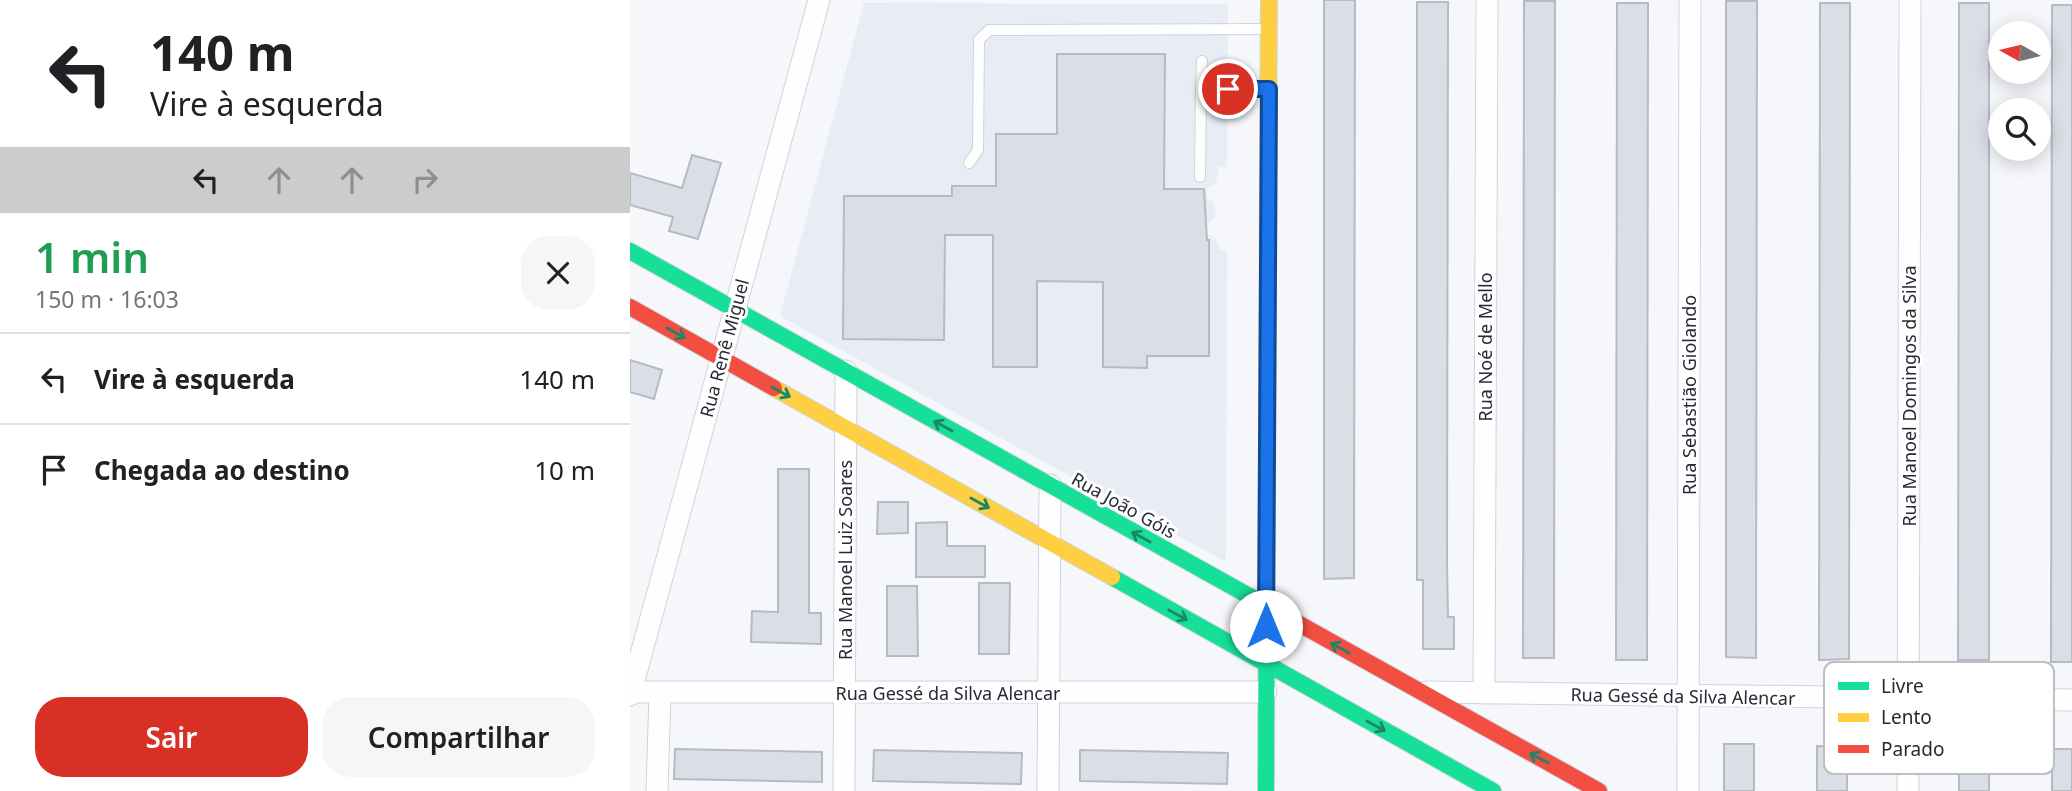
<!DOCTYPE html>
<html lang="pt">
<head>
<meta charset="utf-8">
<style>
  :root { --surface:#fff; --page:#f6f6f6; --text:#202124; --muted:#757577; --line:#e0e0e0; --accent:#d93025 }
  body { margin:0; font-family:"Noto Sans",sans-serif; background:var(--page); color:var(--text); height:100vh; display:flex; flex-direction:column; font-size:26px; white-space:nowrap }
  * { box-sizing:border-box; margin:0 }
  p { font-size:23px; color:var(--muted) }
  .icon { flex:none; width:38px; height:38px; fill:none; stroke:currentColor; stroke-width:2; stroke-linecap:round; stroke-linejoin:round }
  .map { position:relative; flex:1; overflow:hidden }
  .sheet { display:flex; flex-direction:column; background:var(--surface); width:630px }
  .sheet>* { flex:none }
  .guide { background:#fff; color:var(--text); overflow:hidden }
  .needle { width:46px; rotate:278deg }
  .fabs { position:absolute; left:1358px; top:21px; display:grid; gap:14px }
  .fabs a { display:grid; place-items:center; width:63px; height:63px; border-radius:50%; background:var(--surface); box-shadow:0 4px 18px #0003; font-size:35px }
  .pin { position:absolute; display:grid; place-items:center; width:60px; height:60px; color:#fff; margin:-30px; border:4px solid #fff; border-radius:50%; box-shadow:0 2px 7px #0007 }
  .me { position:absolute; width:77px; margin:-38px; rotate:0deg; stroke-linejoin:round; filter:drop-shadow(0 0 5px #0008) }
  .turn { display:flex; align-items:center; gap:24px; height:147px; padding:0 35px; font-size:32px }
  .turn .icon { width:91px; height:91px; stroke-width:2.5 }
  .turn b { display:block; font-size:49px; line-height:60px }
  .lanes { display:flex; align-items:center; height:66px; padding:0 35px; background:#0003; justify-content:center; gap:35px; direction:ltr }
  .lanes .off { opacity:.35 }
  .round { display:grid; place-items:center; flex:none; width:74px; height:74px; border-radius:28px; background:var(--page) }
  .summary { display:flex; align-items:center; justify-content:space-between; height:119px; padding:0 35px }
  h1 { font-size:42px; font-weight:600; line-height:52px; color:#1e9e55 }
  .button { display:flex; gap:14px; margin-top:auto; padding:14px 35px }
  .button a { flex:1; height:80px; border-radius:28px; background:var(--accent); color:#fff; font-size:28px; font-weight:600; line-height:80px; text-align:center }
  .button a+a { background:var(--page); color:var(--text) }
  ul { padding:0; list-style:none }
  li { display:flex; align-items:center; gap:21px; height:91px; padding:0 35px; border-top:2px solid var(--line) }
  li div { flex:1 }
  li b { display:block; font-size:26px }
  li em { font-style:normal }
  main { display:flex; flex:1; min-height:0 }
  .map>svg:first-child { display:block }
</style>
</head>
<body>
<main>
<section class="sheet">
<div class="guide">
<div class="turn"><svg class="icon" aria-label="left" viewBox="0 0 24 24"><path d="M17 20v-9H6M10 6l-5 5 5 5"/></svg><div><b>140 m</b>Vire à esquerda</div></div>
<div class="lanes"><svg class="icon" aria-label="left" viewBox="0 0 24 24"><path d="M17 20v-9H6M10 6l-5 5 5 5"/></svg><svg class="icon off" aria-label="ahead" viewBox="0 0 24 24"><path d="M12 20V5M6 11l6-6 6 6"/></svg><svg class="icon off" aria-label="ahead" viewBox="0 0 24 24"><path d="M12 20V5M6 11l6-6 6 6"/></svg><svg class="icon off" aria-label="right" viewBox="0 0 24 24"><path d="M7 20v-9h11M14 6l5 5-5 5"/></svg></div>
</div>
<div class="summary"><div><h1>1 min</h1><p>150 m · 16:03</p></div><a class="round"><svg class="icon" aria-label="close" viewBox="0 0 24 24"><path d="M6 6l12 12M18 6L6 18"/></svg></a></div>
<ul>
<li><svg class="icon" aria-label="left" viewBox="0 0 24 24"><path d="M17 20v-9H6M10 6l-5 5 5 5"/></svg><div><b>Vire à esquerda</b></div><em>140 m</em></li>
<li><svg class="icon" aria-label="arrive" viewBox="0 0 24 24"><path d="M6 21V4h12l-3 4 3 4H6"/></svg><div><b>Chegada ao destino</b></div><em>10 m</em></li>
</ul>
<div class="button"><a>Sair</a><a>Compartilhar</a></div>
</section>
<div class="map">
<svg width="1442" height="791" viewBox="0 0 1442 791">
  <rect width="100%" height="100%" fill="#f5f7fa"/>
  <path fill="#e7ecf5" d="M234,3L598,4L597,167H589L586,183L577,189V199L583,202L586,210L583,220L576,224V233L586,239L589,249L597,250L596,562L150,316Z"/>
  <path fill="#dadee6" stroke="#b7bbc1" stroke-width="2" d="M694,0H725L724,578L694,579Z
    M894,1H925L924,658H893Z
    M1096,1H1127L1126,658L1096,657Z
    M787,2H818L817,561L818,617H824V649H793V580H787Z
    M987,3H1018L1017,660H986Z
    M1190,3H1220L1219,659L1189,660Z
    M1329,3H1359V660H1328Z
    M1422,5H1442V662H1421Z
    M427,54H535L534,189H574L577,240H579V356H517V368L473,367V282L407,281V367H363V235H315L314,340L213,339L214,196H322V186H366V134H427Z
    M62,155L91,163L68,239L39,231L43,217L0,205V173L52,188Z
    M0,360L32,370L24,399L0,392Z
    M148,469H179V613H191V644L121,642L122,611L148,612Z
    M248,502H278V533L247,534Z
    M317,522V546H355V577H286V523Z
    M349,583H380L379,654H349Z
    M257,586H287L288,656H257Z
    M1094,744H1124V791H1094Z
    M1187,746L1217,747V791H1187Z
    M1329,747H1359V791H1329Z
    M45,749L192,752V782L44,779Z
    M1422,749H1442V791H1422Z
    M244,750L392,753L391,784L243,781Z
    M450,750L598,753L597,784L450,781Z"/>
  <g fill="none" stroke-linecap="round" stroke-linejoin="round">
    <defs>
      <path id="lane" d="M571,90L572,61
        M339,163L348,150L349,40L359,30L636,29
        M570,177L571,90L636,89"/>
      <path id="street" d="M0,692H636
        M796,692L1442,700
        M854,693L857,0
        M0,695L189,0
        M27,791L30,693
        M214,791L216,371
        M418,791L420,485
        M1058,791L1060,0
        M1278,791L1280,0"/>
      <path id="fast" d="M0,251L655,616
        M482,577L863,791
        M636,791L638,170"/>
      <path id="slow" d="M638,170L639,0
        M144,388L482,577"/>
      <path id="jam" d="M0,307L144,388
        M655,616L969,791"/>
    </defs>
    <use href="#lane" stroke="#d0d3da" stroke-width="12"/>
    <use href="#street" stroke="#d0d3da" stroke-width="23"/>
    <use href="#fast" stroke="#d0d3da" stroke-width="18"/>
    <use href="#slow" stroke="#d0d3da" stroke-width="18"/>
    <use href="#jam" stroke="#d0d3da" stroke-width="18"/>
    <use href="#lane" stroke="#fefefe" stroke-width="10"/>
    <use href="#street" stroke="#fefefe" stroke-width="21"/>
    <use href="#fast" stroke="#16e098" stroke-width="16"/>
    <use href="#slow" stroke="#ffcf43" stroke-width="16"/>
    <use href="#jam" stroke="#f24e42" stroke-width="16"/>
  </g>
  <defs><path id="oneway-shaft" d="M-6 0H5M1.5-3L5.5 0L1.5 3" fill="none" stroke-width="1.6" stroke-linecap="round" stroke-linejoin="round" transform="scale(1.75)"/></defs>
  <g stroke="#1e8566">
    <use href="#oneway-shaft" transform="translate(46 333) rotate(29)"/>
    <use href="#oneway-shaft" transform="translate(151 392) rotate(29)"/>
    <use href="#oneway-shaft" transform="translate(313 426) rotate(-151)"/>
    <use href="#oneway-shaft" transform="translate(350 503) rotate(29)"/>
    <use href="#oneway-shaft" transform="translate(511 537) rotate(-151)"/>
    <use href="#oneway-shaft" transform="translate(548 615) rotate(29)"/>
    <use href="#oneway-shaft" transform="translate(710 648) rotate(-151)"/>
    <use href="#oneway-shaft" transform="translate(746 726) rotate(29)"/>
    <use href="#oneway-shaft" transform="translate(909 758) rotate(-151)"/>
  </g>
  <g fill="none" stroke-linecap="round" stroke-linejoin="round">
    <defs>
      <path id="route" d="M598,89H639L636,626"/>
    </defs>
    <use href="#route" stroke="#114b97" stroke-width="18"/>
    <use href="#route" stroke="#1a73e8" stroke-width="12"/>
  </g>
  <g text-anchor="middle" dominant-baseline="central" stroke-width="6" stroke-linejoin="round" paint-order="stroke">
    <g font-size="18" fill="#252a35" stroke="#fff">
      <text transform="translate(855 347) rotate(-90)">Rua Noé de Mello</text>
      <text transform="translate(94 348) rotate(-75)">Rua Renê Miguel</text>
      <text transform="translate(1059 395) rotate(-90)">Rua Sebastião Giolando</text>
      <text transform="translate(1279 396) rotate(-90)">Rua Manoel Domingos da Silva</text>
      <text transform="translate(494 505) rotate(29)">Rua João Góis</text>
      <text transform="translate(215 560) rotate(-90)">Rua Manoel Luiz Soares</text>
      <text x="318" y="693">Rua Gessé da Silva Alencar</text>
      <text transform="translate(1053 696) rotate(1)">Rua Gessé da Silva Alencar</text>
    </g>
  </g>
  <rect x="1194" y="662" width="230" height="112" rx="10" fill="#fff" stroke="#bebfc2" stroke-width="2"/>
  <rect x="1208" y="682" width="31" height="8" fill="#16e098"/>
  <rect x="1208" y="713" width="31" height="9" fill="#ffcf43"/>
  <rect x="1208" y="745" width="31" height="8" fill="#f24e42"/>
  <g font-size="19" fill="#252a35">
    <text x="1251" y="693">Livre</text>
    <text x="1251" y="724">Lento</text>
    <text x="1251" y="756">Parado</text>
  </g>
</svg>
<div class="fabs">
<a><svg class="needle" viewBox="-14 -14 28 28"><path d="M0-13l5 13h-10z" fill="#e53935"/><path d="M0 13l5-13h-10z" fill="#757577"/></svg></a>
<a><svg class="icon" aria-label="search" viewBox="0 0 24 24"><circle cx="10" cy="10" r="6"/><path d="M15 15l6 6"/></svg></a>
</div>
<div class="pin" style="left:598px;top:89px;background:#d93025"><svg class="icon" aria-label="arrive" viewBox="0 0 24 24"><path d="M6 21V4h12l-3 4 3 4H6"/></svg></div>
<svg class="me" style="left:636px;top:626px" viewBox="-20 -20 40 40"><circle r="19" fill="#fff"/><path d="M0-13L10 11 0 6-10 11z" fill="#1a73e8"/></svg>
</div>
</main>
</body>
</html>
